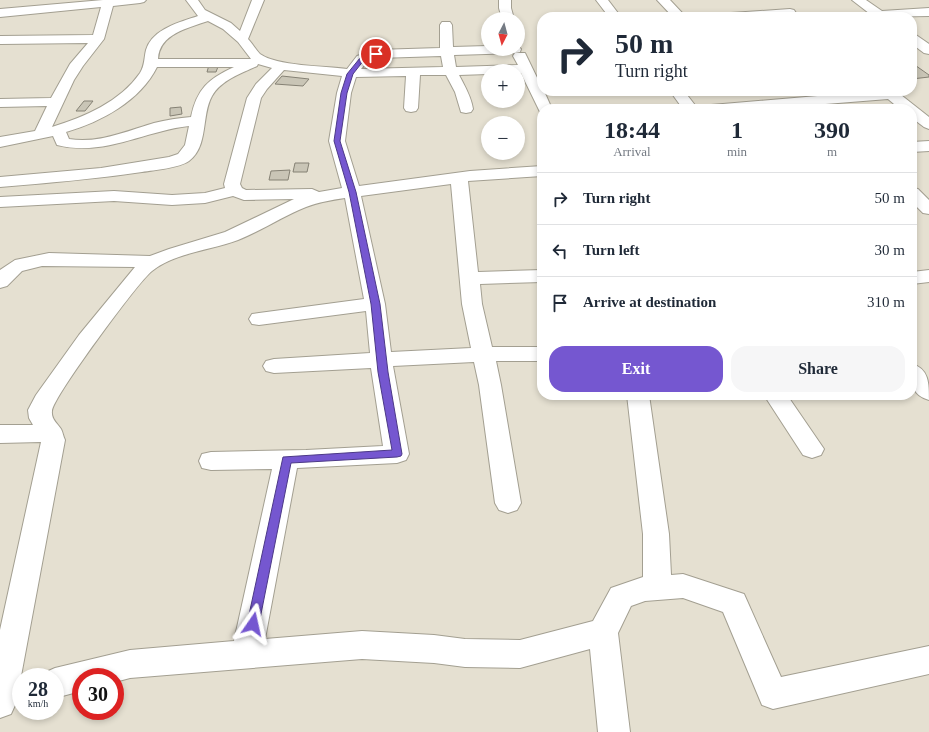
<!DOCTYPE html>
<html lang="en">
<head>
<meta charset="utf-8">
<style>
  :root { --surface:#fff; --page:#f6f6f7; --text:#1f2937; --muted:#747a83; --line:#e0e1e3; --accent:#7557d0 }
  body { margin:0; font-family:"Times New Roman",serif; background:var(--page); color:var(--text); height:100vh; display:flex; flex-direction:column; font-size:15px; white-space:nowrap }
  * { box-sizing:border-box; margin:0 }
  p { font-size:13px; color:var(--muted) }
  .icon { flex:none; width:22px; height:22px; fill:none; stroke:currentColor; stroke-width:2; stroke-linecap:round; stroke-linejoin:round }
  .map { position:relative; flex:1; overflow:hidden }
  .panel { position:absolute; left:537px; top:104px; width:380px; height:296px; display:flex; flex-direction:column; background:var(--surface); border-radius:16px; box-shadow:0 2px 6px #0003 }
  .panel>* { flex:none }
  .hud { position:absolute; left:537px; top:12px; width:380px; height:84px; border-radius:16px; box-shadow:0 2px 6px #0003; background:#fff; color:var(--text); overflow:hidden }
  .needle { width:26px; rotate:186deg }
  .fabs { position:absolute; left:481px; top:12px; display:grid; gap:8px }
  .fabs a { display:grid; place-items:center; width:44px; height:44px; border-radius:50%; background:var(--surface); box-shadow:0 2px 6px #0003; font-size:20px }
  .speed { position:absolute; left:12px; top:668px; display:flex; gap:8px; font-size:20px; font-weight:700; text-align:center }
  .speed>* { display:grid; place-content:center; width:52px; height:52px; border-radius:50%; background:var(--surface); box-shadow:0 2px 6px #0003; line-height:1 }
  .speed small { font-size:10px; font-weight:400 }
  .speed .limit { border:6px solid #d22; background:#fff; color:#111 }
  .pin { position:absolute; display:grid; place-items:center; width:34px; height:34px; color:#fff; margin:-17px; border:2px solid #fff; border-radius:50%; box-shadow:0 1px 4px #0007 }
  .me { position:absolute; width:44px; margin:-22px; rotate:11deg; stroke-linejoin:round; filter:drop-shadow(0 0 3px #0008) }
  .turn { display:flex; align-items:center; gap:14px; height:84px; padding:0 12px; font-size:18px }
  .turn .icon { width:52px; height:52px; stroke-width:2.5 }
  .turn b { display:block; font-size:28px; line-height:34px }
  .eta { display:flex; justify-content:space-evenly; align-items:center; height:68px; text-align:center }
  .eta b { font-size:24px; font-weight:700; line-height:28px }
  .button { display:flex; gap:8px; margin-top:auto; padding:8px 12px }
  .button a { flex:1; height:46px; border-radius:16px; background:var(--accent); color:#fff; font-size:16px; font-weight:700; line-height:46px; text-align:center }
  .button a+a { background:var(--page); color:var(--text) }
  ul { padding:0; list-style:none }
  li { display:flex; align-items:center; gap:12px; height:52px; padding:0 12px; border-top:1px solid var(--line) }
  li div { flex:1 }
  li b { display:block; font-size:15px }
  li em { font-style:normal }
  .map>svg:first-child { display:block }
</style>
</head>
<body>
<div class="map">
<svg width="929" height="732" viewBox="0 0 929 732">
  <rect width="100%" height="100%" fill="#e5e0d1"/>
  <path fill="#c9c5b6" stroke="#858174" d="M912,63L929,75V77L912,79Z
    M219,64L216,72H207L209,65Z
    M282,76L309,79L303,86L275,84Z
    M84,101H93L85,111H76Z
    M181,107L182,114L170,116V108Z
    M295,163H309L307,172H293Z
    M290,170L288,180H269L271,171Z"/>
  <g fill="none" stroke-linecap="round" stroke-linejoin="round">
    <defs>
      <path id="minor" d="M103,0H146L144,2L140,3L113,6L104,39L83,66L74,80L52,127C84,117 120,102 140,73C145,65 144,58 146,50C152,29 180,22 198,16L186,0H198L205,10L231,23L240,31L252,0H264L248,39C252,43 256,50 260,54C276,66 325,66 347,69L357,56L376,50L440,48V25L442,22H450L452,25L453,47L488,46V49H518V46L521,49L520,52L515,53L454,55L456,67L518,65L513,56L515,53H525L542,88V91H544L552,109H542V113L540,112L521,73H518V71H488V74L459,75C465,87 471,96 473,109L471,112L466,113L461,112L455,92L446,75H420L418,108L416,111L411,112L406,111L404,108L406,76L356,77L351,93L345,141L359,186L470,171L542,166V176L468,181L478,272L542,270V282L480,284L482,304L492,347H542V361H496L501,385L521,503L517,510L508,513L499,510L495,503L479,385L474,362L393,366L409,454L406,460L397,463L297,468L265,639L362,631L434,635L465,639L520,640L593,621L611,588L643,577V534L627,395H649L669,534L671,575L683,574L744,594L781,677L929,646V674L773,709L762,705L723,612L683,598L645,601L631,606L618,633L630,732H598L590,649L520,668L465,667L434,663L362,659L130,678L115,682V677H81V691L55,698V677H42L44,673L55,668L130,650L234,641L272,469L211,470L202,468L199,461L202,454L211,452L306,450L383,446L371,368L274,373L266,371L263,366L266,361L274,359L370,353L366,311L259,325L252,324L249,319L252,314L259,313L364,299L345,198C331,200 319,202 306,207C283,216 261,231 238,240C212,250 174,253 152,271C138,282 53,397 52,411C51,419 57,423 61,429C63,433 63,436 65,440L16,703L11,714L0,718V630L41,442L0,443V425H33L29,418L28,410L36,395L79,335L135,267L42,266L22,271L7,286L0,288V270L15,260L49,253L150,256L169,249L225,232L294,199L244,200L233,196L205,203L172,205L114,201L0,207V197L114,191L172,195L205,193L225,188L224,184L247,98L256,84L272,68L258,64L257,66C242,73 221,80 212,96C201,115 209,146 189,161C179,168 155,170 142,172C95,179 48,183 0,187V177L101,168L169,157L178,154L185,145L189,126C144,131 104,157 57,145L53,136L0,147V137L35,131L47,106L0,107V99L51,98L70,64L88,43L0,44V36L93,35L101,7L0,17V9ZM208,21L223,29L238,42L251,59H158C159,34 188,28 208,21ZM441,56L443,67L361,69L367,62L378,58ZM157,67H234C208,79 197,89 191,117C179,118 166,120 154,123C127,131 98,144 69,139L66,132C101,122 140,101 157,67ZM284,70L342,76L337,93L329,141L342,188L319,192L312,189L246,190L242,188L240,184L261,98L267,89ZM451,184L462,304L471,348L391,352L385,304L361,196Z
        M499,0H511V8L514,19H502L499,8Z
        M596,0H608L621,17H609Z
        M657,0H670L686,17H673Z
        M852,0H866L882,11L929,8V16L874,17Z
        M790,9L794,10L796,13L794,16L783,17H725L727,14L731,13Z
        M912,34L916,35L929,44V54L924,53L912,44Z
        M670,91H684L698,109H683Z
        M876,91H896L929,117V129L924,127L912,118V109H900L888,99L763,109H704L706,106L711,105Z
        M929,141V151L912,152V142Z
        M912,188L918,189L929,200V214L923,213L912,202Z
        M929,270V282L912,284V272Z
        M912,364C929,369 929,383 929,400C909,394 912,381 912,364Z
        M764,395H787L824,449L821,455L812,458L803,455Z"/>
    </defs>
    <use href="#minor" stroke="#a39f91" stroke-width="2"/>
    <use href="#minor" fill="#fff" fill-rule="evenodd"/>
  </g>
  <path fill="#7557d0" stroke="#4c3987" d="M376,53H378V56L364,60L353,74L347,93L340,141L356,192L380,304L388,372L402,454L401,456L397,457L291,463L259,624L257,627L253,629L248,627L247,624L283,457L392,450L378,372L371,304L349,192L334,141L341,93L347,74L360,58Z"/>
</svg>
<div class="fabs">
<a><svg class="needle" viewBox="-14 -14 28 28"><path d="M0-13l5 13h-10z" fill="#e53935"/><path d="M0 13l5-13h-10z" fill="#747a83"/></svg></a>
<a>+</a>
<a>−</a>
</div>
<div class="speed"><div>28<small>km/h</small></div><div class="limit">30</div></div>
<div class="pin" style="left:376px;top:54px;background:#d93025"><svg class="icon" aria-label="arrive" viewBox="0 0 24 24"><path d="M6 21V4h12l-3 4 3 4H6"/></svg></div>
<svg class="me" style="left:253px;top:624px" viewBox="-20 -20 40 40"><path d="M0-17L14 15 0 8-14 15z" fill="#7557d0" stroke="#fff" stroke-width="4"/></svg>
<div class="hud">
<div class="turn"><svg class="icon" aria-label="right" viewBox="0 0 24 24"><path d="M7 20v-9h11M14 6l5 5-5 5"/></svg><div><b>50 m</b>Turn right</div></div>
</div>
<section class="panel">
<div class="eta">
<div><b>18:44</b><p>Arrival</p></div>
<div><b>1</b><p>min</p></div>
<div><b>390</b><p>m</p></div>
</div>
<ul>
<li><svg class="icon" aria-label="right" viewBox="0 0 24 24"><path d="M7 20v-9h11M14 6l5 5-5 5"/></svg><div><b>Turn right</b></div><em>50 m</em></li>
<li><svg class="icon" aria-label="left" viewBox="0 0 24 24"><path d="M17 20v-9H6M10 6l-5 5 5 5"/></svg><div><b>Turn left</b></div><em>30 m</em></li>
<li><svg class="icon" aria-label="arrive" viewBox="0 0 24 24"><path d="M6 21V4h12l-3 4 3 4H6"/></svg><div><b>Arrive at destination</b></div><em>310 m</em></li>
</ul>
<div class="button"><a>Exit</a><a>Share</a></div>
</section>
</div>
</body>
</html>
